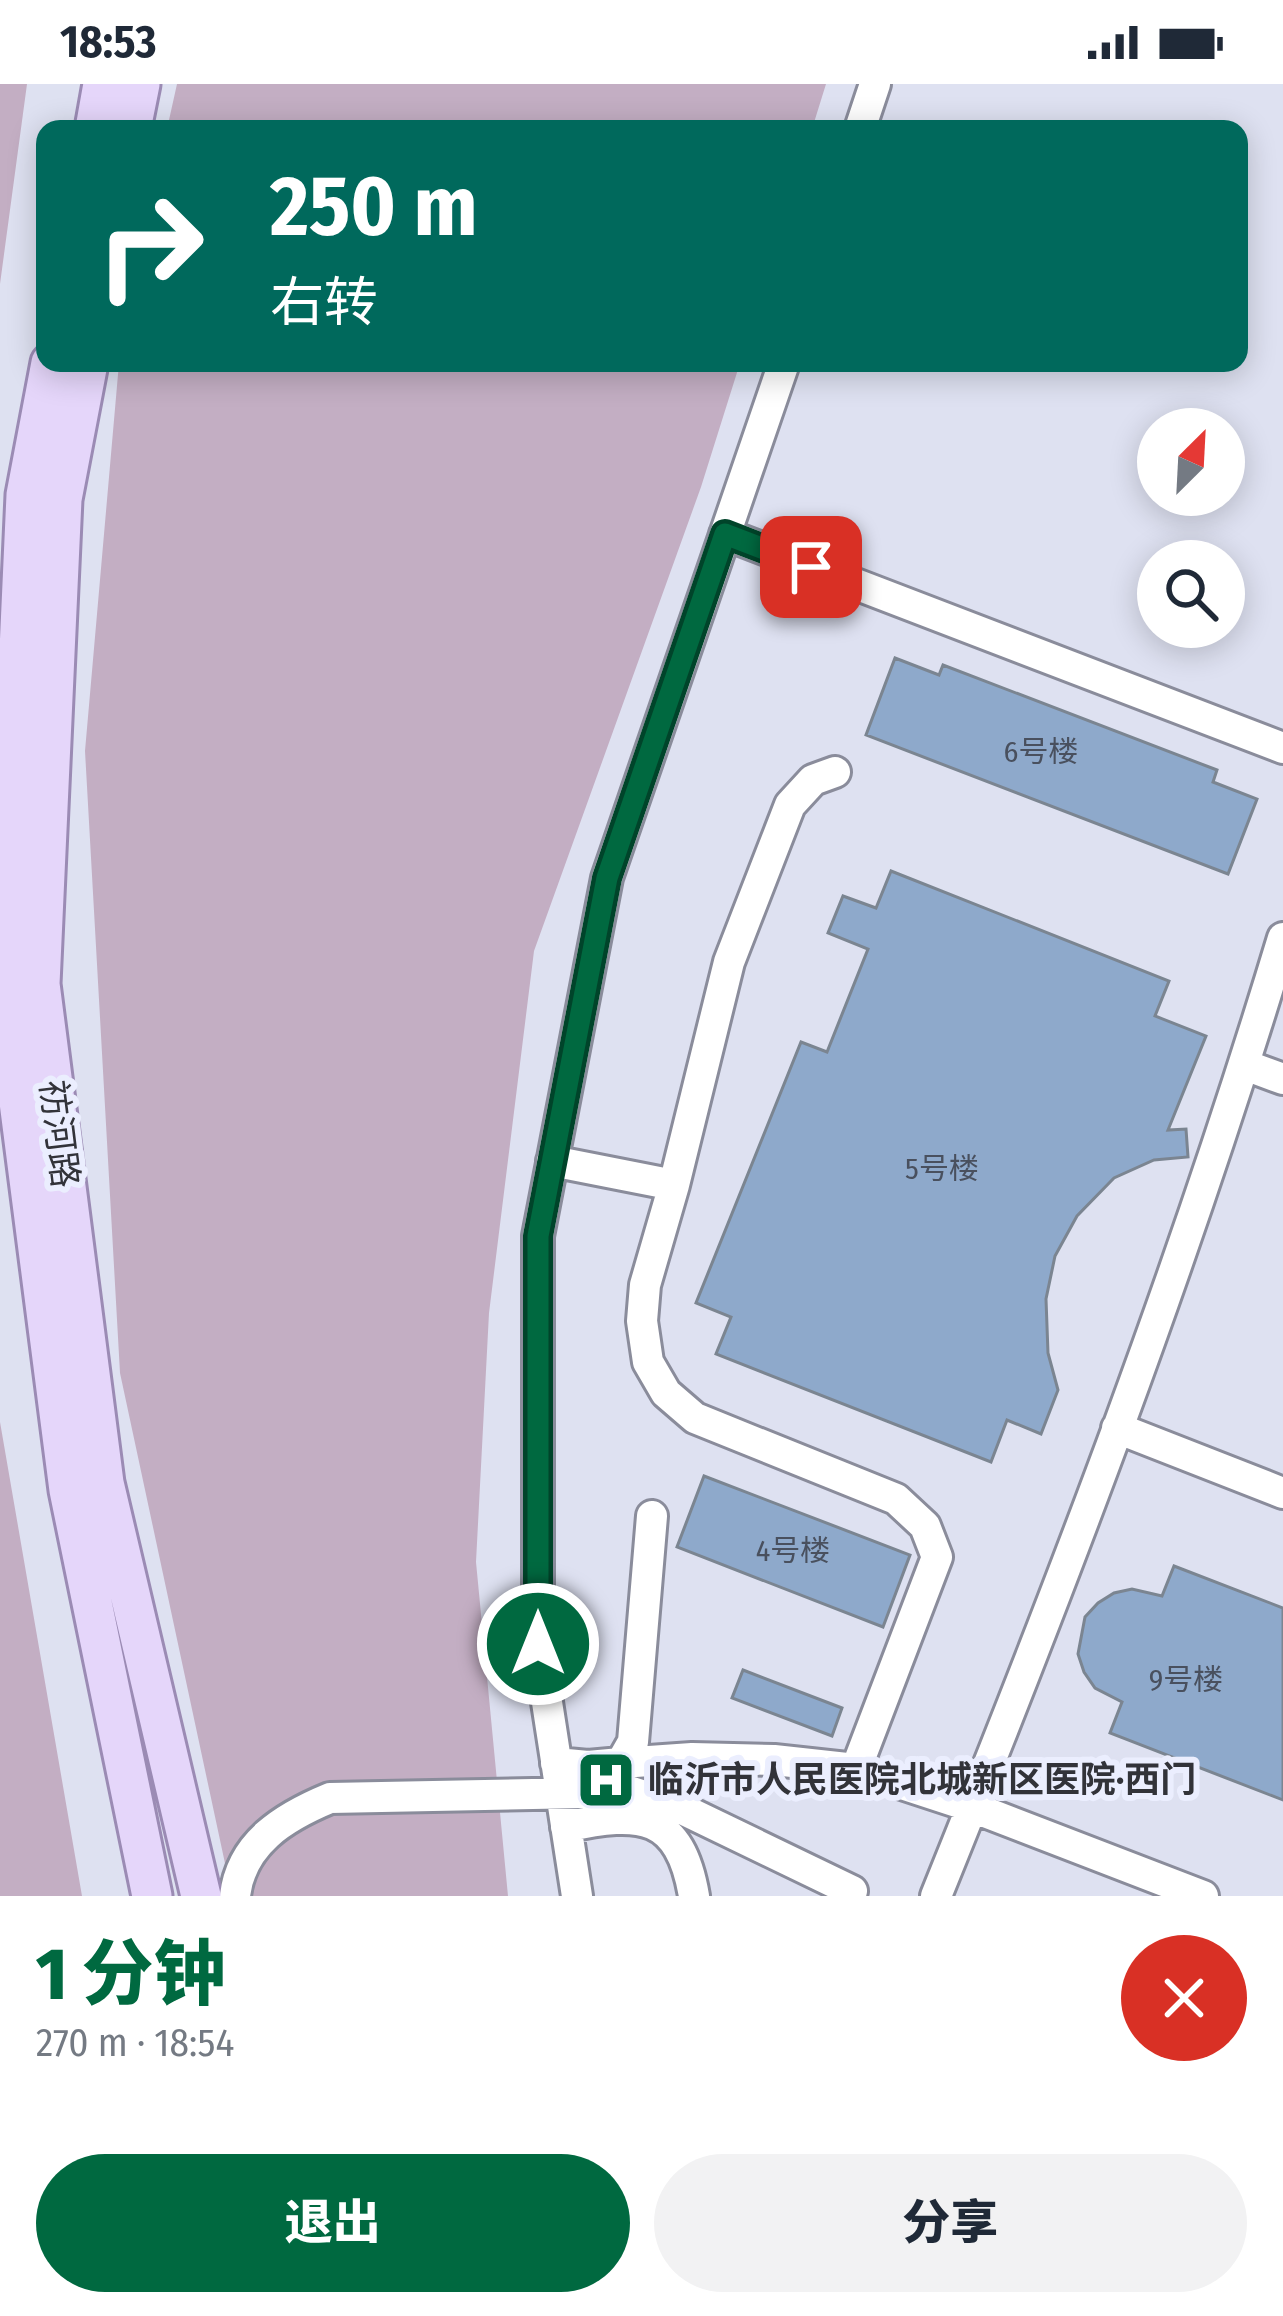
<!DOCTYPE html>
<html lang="zh">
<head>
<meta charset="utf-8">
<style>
  :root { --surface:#fff; --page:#f2f2f3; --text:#1f2937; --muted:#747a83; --accent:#006940 }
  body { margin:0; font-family:"Fira Sans Condensed","Noto Sans SC",sans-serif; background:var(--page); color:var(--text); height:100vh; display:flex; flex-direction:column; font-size:45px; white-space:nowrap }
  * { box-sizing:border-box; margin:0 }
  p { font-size:39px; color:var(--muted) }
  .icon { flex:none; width:66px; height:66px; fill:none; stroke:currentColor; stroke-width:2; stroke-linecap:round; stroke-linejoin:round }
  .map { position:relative; height:1812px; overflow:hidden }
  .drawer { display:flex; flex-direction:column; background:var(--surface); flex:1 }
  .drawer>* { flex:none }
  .banner { position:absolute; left:36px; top:36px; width:1212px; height:252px; border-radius:24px; box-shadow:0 6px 30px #0003; background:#00695c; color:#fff; overflow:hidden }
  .needle { width:78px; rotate:24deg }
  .controls { position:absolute; left:1137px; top:324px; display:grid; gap:24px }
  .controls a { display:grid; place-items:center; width:108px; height:108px; border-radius:50%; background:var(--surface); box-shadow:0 6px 30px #0003; font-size:60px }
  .pin { position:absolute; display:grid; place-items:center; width:102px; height:102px; color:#fff; margin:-51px; border-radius:24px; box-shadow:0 6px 18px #0006 }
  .me { position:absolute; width:132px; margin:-66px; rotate:0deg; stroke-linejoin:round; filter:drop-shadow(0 0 9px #0008) }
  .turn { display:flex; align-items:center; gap:42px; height:252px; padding:0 36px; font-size:54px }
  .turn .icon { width:156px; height:156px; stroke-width:2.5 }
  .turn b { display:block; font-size:84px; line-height:102px }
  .round { display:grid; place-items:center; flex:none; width:126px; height:126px; border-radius:63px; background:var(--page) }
  .summary { display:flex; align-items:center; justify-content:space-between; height:204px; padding:0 36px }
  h1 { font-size:72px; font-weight:800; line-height:90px; color:var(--accent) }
  .button { display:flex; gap:24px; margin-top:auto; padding:24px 36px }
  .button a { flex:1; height:138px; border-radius:72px; background:var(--accent); color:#fff; font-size:48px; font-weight:800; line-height:138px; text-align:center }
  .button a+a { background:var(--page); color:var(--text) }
  .status { display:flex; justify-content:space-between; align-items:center; height:84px; padding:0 60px; background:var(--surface); direction:ltr }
  .status svg { height:33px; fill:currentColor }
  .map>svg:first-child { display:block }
</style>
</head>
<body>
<div class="status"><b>18:53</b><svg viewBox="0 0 49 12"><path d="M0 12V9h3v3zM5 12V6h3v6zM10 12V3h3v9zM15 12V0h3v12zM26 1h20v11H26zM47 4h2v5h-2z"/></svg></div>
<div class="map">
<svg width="1283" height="1812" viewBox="0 0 1283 1812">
  <rect width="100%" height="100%" fill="#dee1f1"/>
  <path fill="#c3aec3" d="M0,0H27L0,200Z
    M177,0H826L812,45H167Z
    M119,279H740L701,403L534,867L489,1229L476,1478L508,1812H232L120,1289L85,667Z
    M0,1338L82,1812H0Z"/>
  <path fill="#8ea9cb" stroke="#7b8591" stroke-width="3" d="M895,574L939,591L943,581L1217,686L1213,698L1257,715L1228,790L866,651Z
    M891,787L1169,897L1155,932L1206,952L1168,1046L1186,1045L1188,1073L1154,1076L1114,1094L1077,1132L1055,1172L1046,1215L1048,1269L1058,1306L1041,1350L1007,1336L991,1378L716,1270L731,1233L696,1219L801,958L827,968L868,865L828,849L843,812L876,824Z
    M704,1392L910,1471L883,1543L677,1463Z
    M1174,1482L1283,1524V1716L1110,1649L1122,1618L1095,1604L1084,1588L1078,1570L1085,1533L1098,1519L1114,1509L1132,1505L1162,1512Z
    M743,1586L842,1624L832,1652L732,1614Z"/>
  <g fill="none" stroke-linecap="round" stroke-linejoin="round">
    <defs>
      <path id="minor" d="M860,45L875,0
        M725,450L1283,664
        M835,688L813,696L790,721L729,878L674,1101L645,1201L642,1237L648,1278L666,1309L695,1334L896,1415L925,1442L937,1473L856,1685
        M1245,981L1283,995
        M552,1077L674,1101
        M1117,1344L1283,1409
        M556,1679L588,1682L621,1679L633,1658L652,1432
        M621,1679L692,1674L774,1676L856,1685L972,1723L1203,1812
        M566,1743C641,1726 680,1730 694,1812
        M235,1812C241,1759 284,1733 330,1714L632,1708L678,1723L852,1807
        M577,1812L538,1560V1152L607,794L784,279
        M936,1812C1063,1498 1185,1179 1283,854"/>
      <path id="major" d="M95,45L103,0
        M131,45L140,0
        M51,279L26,411L4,901L69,1406L152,1812
        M88,279L62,415L40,900L104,1399L201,1812"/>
    </defs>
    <use href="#minor" stroke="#8a8c9b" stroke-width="36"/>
    <use href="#major" stroke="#9b8bb4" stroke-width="45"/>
    <use href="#minor" stroke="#fff" stroke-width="30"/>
    <use href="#major" stroke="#e5d6fa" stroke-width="39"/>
  </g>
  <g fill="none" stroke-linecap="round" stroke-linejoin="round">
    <defs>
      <path id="route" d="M538,1560V1152L607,794L725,450L811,483"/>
    </defs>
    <use href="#route" stroke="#00442a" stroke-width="30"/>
    <use href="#route" stroke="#006940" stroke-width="21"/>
  </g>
  <defs>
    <symbol id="hospital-square" viewBox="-11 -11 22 22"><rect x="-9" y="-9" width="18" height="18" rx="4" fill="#006940" stroke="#ebeefe"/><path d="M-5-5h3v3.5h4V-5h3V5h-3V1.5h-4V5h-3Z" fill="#fff"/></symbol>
  </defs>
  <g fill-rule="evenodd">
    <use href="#hospital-square" x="573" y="1663" width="66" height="66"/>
  </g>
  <g text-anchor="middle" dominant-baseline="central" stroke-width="12" stroke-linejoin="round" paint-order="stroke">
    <g font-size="30" fill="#49505e">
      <text x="1041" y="668">6号楼</text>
      <text x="942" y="1085">5号楼</text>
      <text x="793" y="1467">4号楼</text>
      <text x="1186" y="1596">9号楼</text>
    </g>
    <g font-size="36" fill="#323339" stroke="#ebeefe">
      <text transform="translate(59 1050) rotate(83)">祊河路</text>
    </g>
    <g font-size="36" font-weight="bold" fill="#323339" stroke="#ebeefe" text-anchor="start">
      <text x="648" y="1696">临沂市人民医院北城新区医院·西门</text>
    </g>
  </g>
</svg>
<div class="controls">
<a><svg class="needle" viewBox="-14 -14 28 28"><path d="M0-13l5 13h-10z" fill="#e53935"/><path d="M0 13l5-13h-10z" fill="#747a83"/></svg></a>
<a><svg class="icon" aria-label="search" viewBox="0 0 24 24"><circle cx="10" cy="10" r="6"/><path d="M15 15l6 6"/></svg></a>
</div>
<div class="pin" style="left:811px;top:483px;background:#d93025"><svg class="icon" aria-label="arrive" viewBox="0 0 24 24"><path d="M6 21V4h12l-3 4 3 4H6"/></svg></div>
<svg class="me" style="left:538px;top:1560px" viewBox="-20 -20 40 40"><circle r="17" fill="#006940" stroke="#fff" stroke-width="3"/><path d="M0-11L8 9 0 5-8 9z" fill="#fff"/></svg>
<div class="banner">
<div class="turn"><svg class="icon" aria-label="right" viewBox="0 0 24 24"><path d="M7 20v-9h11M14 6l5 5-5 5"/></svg><div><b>250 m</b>右转</div></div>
</div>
</div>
<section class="drawer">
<div class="summary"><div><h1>1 分钟</h1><p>270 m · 18:54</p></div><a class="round" style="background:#d93025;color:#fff"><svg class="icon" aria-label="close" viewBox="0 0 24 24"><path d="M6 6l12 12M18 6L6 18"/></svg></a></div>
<div class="button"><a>退出</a><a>分享</a></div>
</section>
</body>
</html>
